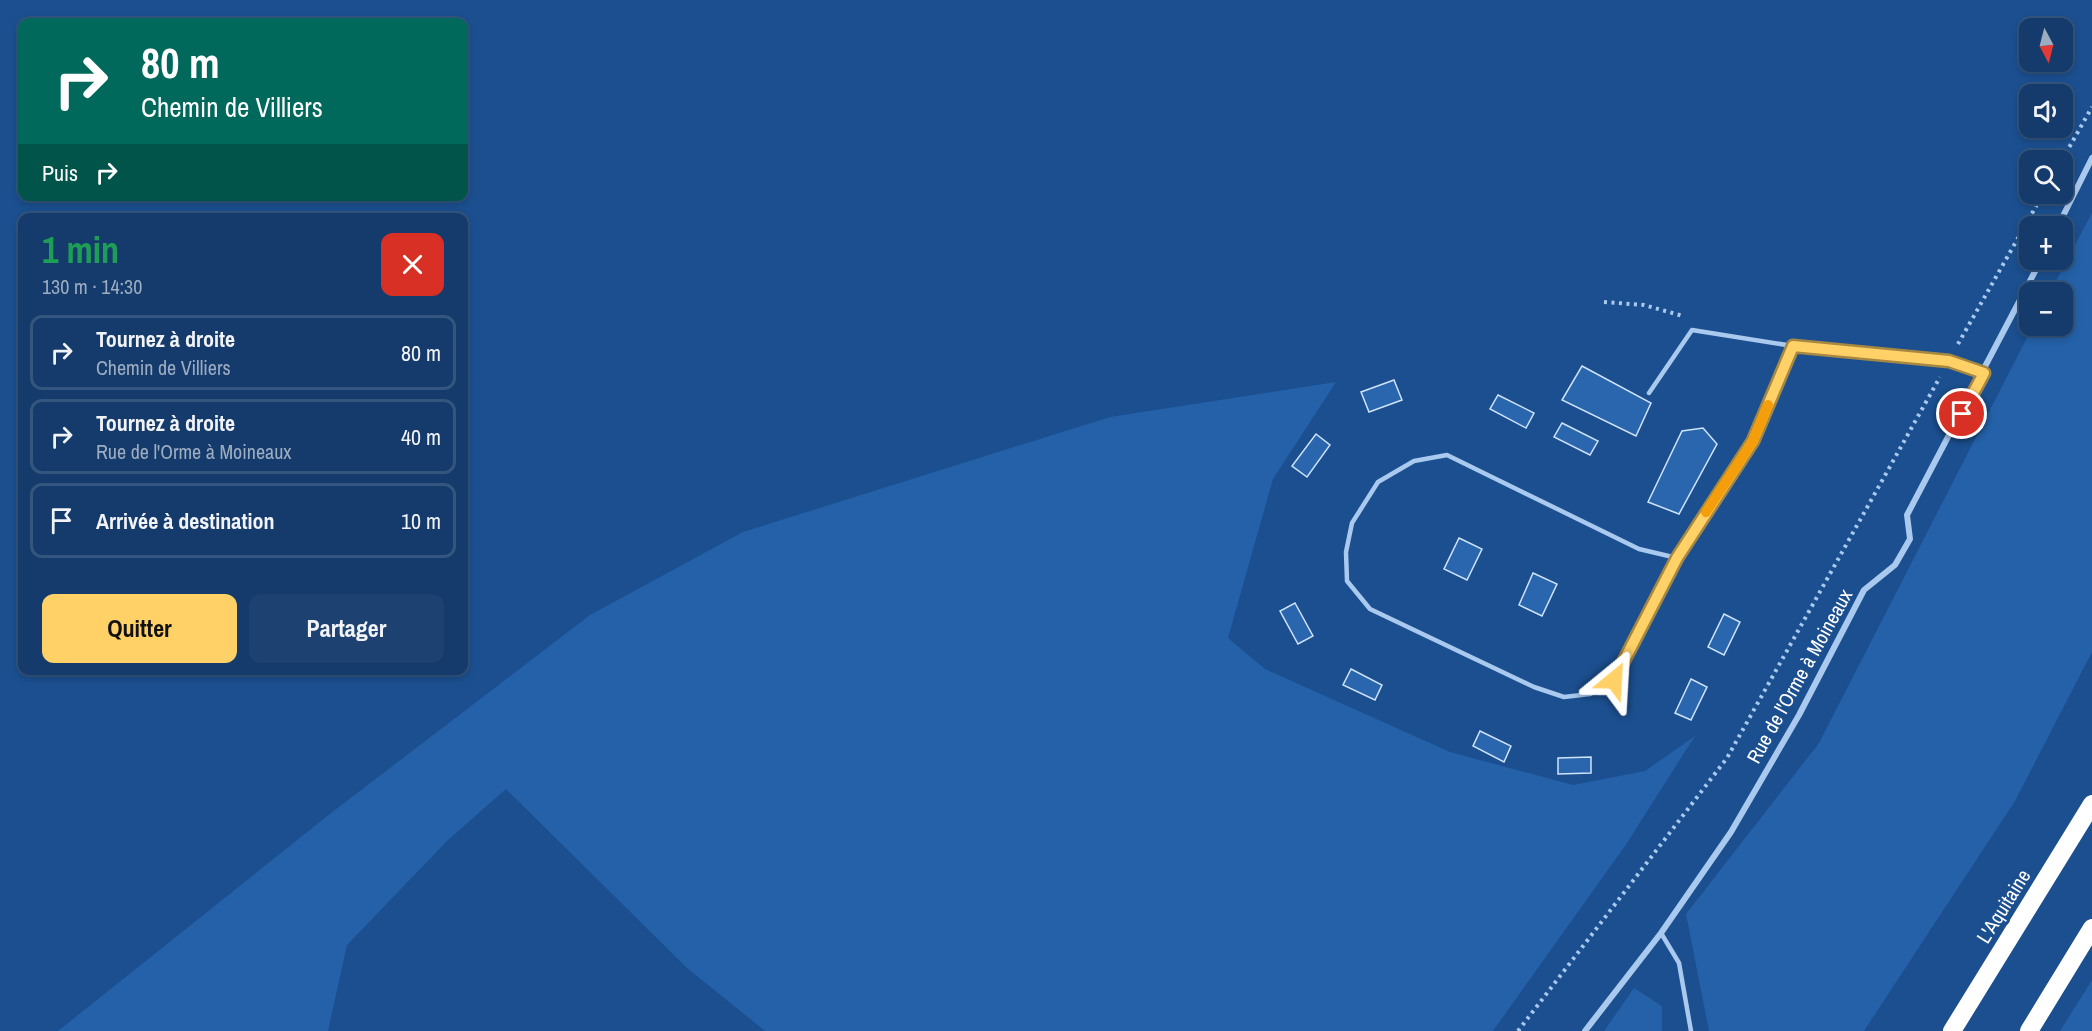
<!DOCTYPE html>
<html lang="fr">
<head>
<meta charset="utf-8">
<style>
  :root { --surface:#143b6b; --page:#1d4271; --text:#f1f3f6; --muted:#9dadc1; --line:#33557e; --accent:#ffd166 }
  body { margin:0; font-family:"Archivo Narrow",sans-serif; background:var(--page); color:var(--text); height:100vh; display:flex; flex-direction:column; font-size:22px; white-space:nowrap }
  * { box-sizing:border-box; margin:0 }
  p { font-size:20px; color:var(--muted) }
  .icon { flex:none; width:33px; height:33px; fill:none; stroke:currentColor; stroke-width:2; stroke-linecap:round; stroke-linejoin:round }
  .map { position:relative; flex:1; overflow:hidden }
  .panel { position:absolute; left:18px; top:213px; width:450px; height:462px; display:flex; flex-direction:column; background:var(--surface); border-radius:12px; box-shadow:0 3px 9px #0003,0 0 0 2px var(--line) }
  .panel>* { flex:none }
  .guide { position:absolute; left:18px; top:18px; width:450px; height:183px; border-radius:12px; box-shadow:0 3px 9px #0003,0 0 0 2px var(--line); background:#00695c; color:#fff; overflow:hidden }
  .needle { width:39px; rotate:173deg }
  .tools { position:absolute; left:2019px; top:18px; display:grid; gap:12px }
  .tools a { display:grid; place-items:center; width:54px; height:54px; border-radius:12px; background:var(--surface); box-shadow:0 3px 9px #0003,0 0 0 2px var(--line); font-size:30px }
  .pin { position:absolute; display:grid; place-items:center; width:51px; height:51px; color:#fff; margin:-26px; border:3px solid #fff; border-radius:50%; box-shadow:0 2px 6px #0007 }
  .me { position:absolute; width:66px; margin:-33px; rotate:27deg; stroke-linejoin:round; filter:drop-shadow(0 0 4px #0008) }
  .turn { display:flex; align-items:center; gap:21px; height:126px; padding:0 24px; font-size:27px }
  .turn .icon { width:78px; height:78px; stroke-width:2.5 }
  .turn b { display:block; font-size:42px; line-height:51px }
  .then { display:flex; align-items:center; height:57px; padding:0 24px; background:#0003; gap:12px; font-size:22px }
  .round { display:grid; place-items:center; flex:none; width:63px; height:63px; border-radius:12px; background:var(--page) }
  .headline { display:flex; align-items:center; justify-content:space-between; height:102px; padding:0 24px }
  h1 { font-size:36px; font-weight:700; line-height:45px; color:#1e9e55 }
  .cta { display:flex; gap:12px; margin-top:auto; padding:12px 24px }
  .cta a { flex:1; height:69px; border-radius:12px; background:var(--accent); color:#111; font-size:24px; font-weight:700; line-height:69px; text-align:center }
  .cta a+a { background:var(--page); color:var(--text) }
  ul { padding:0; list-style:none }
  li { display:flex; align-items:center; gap:18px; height:75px; margin:0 12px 9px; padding:0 12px; border:3px solid var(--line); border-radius:12px }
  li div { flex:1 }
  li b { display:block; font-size:22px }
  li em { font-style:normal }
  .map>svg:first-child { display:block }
</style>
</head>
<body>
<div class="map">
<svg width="2092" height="1031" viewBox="0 0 2092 1031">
  <rect width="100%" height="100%" fill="#1b4f8f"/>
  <path fill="#2461a8" d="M2092,213V652L2015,801L1864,1031H1709L1686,914L1819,743L2033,326H2062V292H2050Z
    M1336,382L1273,479L1228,638L1265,669L1450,752L1573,785L1645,771L1695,736L1625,846L1493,1031H765L687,968L506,789L448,840L347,945L328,1031H58L331,813L590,615L743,532L1110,417Z
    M2092,980V1031H2060Z
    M1634,988L1662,1006V1031H1604Z"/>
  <path fill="#2a66ad" stroke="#cfe3fa" stroke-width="1.5" d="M1582,366L1651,403L1636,436L1562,400Z
    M1394,380L1402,400L1369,412L1361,392Z
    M1498,395L1534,413L1526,428L1490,409Z
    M1562,423L1598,441L1590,455L1554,437Z
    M1703,428L1717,444L1679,514L1648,502L1682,431Z
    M1316,434L1330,445L1307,477L1292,466Z
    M1459,538L1482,549L1467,580L1444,569Z
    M1533,573L1557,584L1542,616L1519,605Z
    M1295,603L1313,636L1298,644L1280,611Z
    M1724,614L1740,622L1724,655L1708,647Z
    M1351,669L1382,685L1375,700L1343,685Z
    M1691,679L1707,687L1691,720L1675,713Z
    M1480,731L1511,746L1504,762L1473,746Z
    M1591,757V773L1558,774V758Z"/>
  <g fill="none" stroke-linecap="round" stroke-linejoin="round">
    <path stroke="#a9c9ee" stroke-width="4" stroke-dasharray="3 4.5" stroke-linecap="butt" d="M2062,160L2092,107
      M1604,302L1644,305L1683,316
      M1958,344L2043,194
      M1518,1031L1727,758L1940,377"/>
    <path stroke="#a9c9ee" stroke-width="4.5" d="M1649,393L1692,330L1793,346L1949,361L1984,373
      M1677,558L1639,549L1447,455L1414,461L1378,482L1352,523L1346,552L1347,581L1370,609L1534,687L1564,697L1590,694L1614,680L1677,558L1753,441L1793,346
      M1661,933L1679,963L1691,1031"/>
    <path stroke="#a9c9ee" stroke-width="6" d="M2058,226L2092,158
      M1585,1031L1661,933L1731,832L1799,715L1864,590L1895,565L1910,539L1907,515L2041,260"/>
    <path stroke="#fff" stroke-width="18" d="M1952,1031L2092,804
      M2029,1031L2092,928"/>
  </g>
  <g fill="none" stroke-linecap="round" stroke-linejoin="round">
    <defs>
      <path id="route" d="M1614,680L1677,558L1753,441L1793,346L1949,361L1984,373L1962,414"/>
    </defs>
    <use href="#route" stroke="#a68842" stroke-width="15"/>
    <use href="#route" stroke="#ffd166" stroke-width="10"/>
    <path stroke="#f59e0b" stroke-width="10" d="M1706,512L1753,441L1768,405"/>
  </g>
  <g text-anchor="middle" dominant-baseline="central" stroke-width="6" stroke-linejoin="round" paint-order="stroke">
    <g font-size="20" fill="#fff" stroke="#1b4f8f">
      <text transform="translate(1799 676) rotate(-61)">Rue de l'Orme à Moineaux</text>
      <text transform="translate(2003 906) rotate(-58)">L'Aquitaine</text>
    </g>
  </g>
</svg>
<div class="tools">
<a><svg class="needle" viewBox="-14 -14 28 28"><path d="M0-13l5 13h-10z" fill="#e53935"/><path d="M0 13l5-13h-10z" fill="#9dadc1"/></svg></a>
<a><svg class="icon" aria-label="sound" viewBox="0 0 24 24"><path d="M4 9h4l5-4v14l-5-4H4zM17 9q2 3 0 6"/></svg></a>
<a><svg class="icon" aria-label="search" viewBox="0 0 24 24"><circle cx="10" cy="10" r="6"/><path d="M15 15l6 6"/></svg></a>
<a>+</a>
<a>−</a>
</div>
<div class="pin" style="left:1962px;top:414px;background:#d93025"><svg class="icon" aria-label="arrive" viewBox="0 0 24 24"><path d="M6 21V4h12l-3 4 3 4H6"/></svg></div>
<svg class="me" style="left:1614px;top:680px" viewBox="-20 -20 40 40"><path d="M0-17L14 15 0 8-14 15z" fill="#ffd166" stroke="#fff" stroke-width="4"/></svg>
<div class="guide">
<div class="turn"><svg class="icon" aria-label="right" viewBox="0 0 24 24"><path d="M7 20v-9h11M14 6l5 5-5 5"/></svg><div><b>80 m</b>Chemin de Villiers</div></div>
<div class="then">Puis<svg class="icon" aria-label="right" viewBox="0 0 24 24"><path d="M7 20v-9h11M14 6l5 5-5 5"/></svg></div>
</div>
<section class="panel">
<div class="headline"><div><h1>1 min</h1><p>130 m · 14:30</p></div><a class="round" style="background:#d93025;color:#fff"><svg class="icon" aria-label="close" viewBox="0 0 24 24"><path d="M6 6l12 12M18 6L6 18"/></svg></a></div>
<ul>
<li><svg class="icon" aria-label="right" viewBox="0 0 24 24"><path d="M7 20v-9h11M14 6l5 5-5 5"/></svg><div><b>Tournez à droite</b><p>Chemin de Villiers</p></div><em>80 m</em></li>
<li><svg class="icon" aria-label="right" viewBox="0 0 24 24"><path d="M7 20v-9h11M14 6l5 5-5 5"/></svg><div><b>Tournez à droite</b><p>Rue de l'Orme à Moineaux</p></div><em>40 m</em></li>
<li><svg class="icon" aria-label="arrive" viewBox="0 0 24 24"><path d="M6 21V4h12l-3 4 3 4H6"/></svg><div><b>Arrivée à destination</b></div><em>10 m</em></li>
</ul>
<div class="cta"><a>Quitter</a><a>Partager</a></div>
</section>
</div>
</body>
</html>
